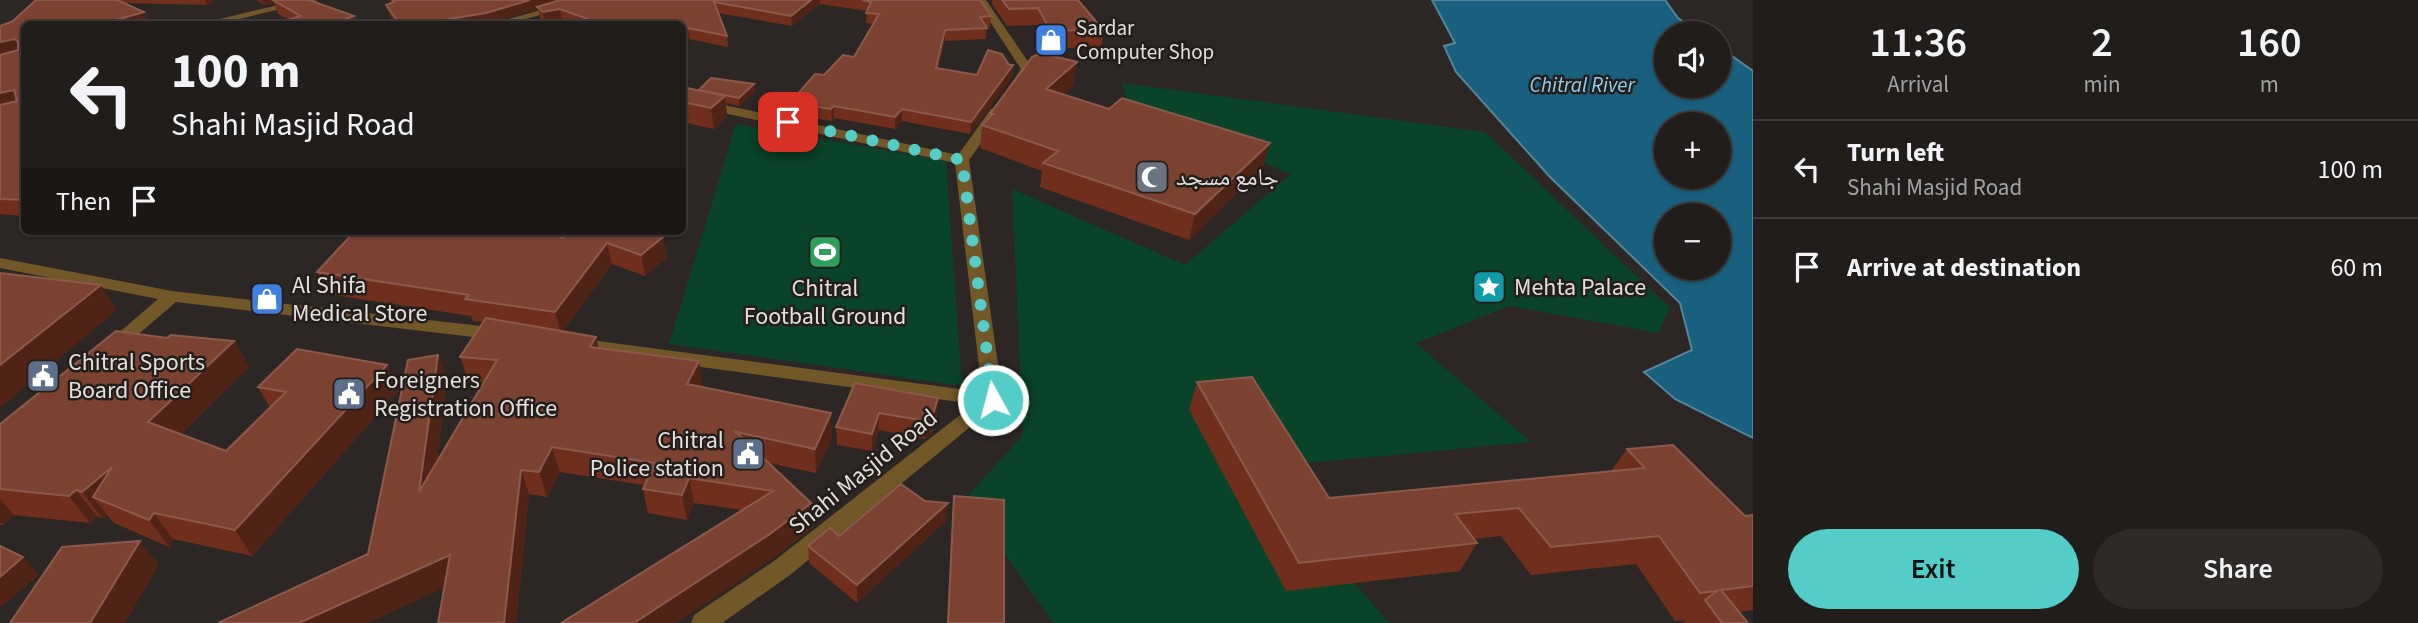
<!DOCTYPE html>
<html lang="en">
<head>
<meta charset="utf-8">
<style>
  :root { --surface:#211d1b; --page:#2d2a28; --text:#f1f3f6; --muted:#a2a2a3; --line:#3e3b3a; --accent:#54cdc8 }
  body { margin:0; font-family:"Source Sans 3","Noto Naskh Arabic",sans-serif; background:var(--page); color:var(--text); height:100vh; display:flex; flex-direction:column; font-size:26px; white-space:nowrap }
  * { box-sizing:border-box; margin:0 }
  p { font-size:23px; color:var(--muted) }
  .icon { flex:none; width:38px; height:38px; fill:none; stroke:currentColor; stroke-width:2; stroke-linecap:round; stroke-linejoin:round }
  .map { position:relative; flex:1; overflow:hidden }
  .panel { display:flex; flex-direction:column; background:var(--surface); width:665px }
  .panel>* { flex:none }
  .hud { position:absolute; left:21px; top:21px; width:665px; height:214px; border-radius:10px; box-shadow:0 2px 5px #0004,0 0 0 2px var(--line); background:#211d1b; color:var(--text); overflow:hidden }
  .controls { position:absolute; left:1654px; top:21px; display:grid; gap:14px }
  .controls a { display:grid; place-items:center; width:77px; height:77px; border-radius:50%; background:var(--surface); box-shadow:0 2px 5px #0004,0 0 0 2px var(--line); font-size:35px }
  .pin { position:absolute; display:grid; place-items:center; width:60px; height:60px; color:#fff; margin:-30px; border-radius:14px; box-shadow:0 4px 10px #0006 }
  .me { position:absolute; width:77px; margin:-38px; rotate:353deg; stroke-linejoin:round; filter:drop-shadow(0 0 5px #0008) }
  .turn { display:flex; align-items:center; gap:24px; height:147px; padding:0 35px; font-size:32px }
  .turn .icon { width:91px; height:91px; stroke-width:2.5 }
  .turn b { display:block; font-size:49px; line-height:60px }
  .then { display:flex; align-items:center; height:66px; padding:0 35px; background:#0003; gap:14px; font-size:26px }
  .eta { display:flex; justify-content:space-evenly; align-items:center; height:119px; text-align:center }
  .eta b { font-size:42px; font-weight:600; line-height:49px }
  .cta { display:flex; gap:14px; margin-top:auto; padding:14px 35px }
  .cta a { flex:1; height:80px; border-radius:42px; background:var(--accent); color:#111; font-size:28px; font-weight:600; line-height:80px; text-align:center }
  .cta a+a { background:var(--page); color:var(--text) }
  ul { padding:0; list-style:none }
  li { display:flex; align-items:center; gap:21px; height:98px; padding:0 35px; border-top:2px solid var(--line) }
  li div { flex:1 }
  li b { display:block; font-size:26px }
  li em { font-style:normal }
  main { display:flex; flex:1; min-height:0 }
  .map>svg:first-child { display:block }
</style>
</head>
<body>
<main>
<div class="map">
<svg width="1753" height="623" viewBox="0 0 1753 623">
  <rect width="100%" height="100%" fill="#2c2724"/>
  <path fill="#094329" d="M1122,83L1485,132L1670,308L1658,333L1510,306L1416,343L1531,442L1255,468L1389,623H1053L966,498L1023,435L1012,189L1185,265L1291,174L1129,108Z
    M736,124L946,161L962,386L669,344Z"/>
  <path fill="#195f7e" stroke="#55859a" stroke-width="2" fill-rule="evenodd" d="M1432,0H1665L1678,18L1699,33H1666V86H1718L1719,47L1753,71V438L1675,399L1644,372L1692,350L1680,303L1550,177L1456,72L1444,46L1455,43ZM1666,124H1718V177H1666ZM1666,215H1718V268H1666Z"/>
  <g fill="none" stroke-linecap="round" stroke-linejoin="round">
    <path fill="#725828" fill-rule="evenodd" d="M299,0H318L218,24H199Z
      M576,0H593L508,24H491Z
      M976,0H986L1033,69L1021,87L1011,84L1021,69Z
      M682,96L958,155L991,109H1001L1003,112L969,160L1003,400L790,575L722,623H691L694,615L774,561L974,404L575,350L566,344L569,340L575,338L982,392L955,163L682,104Z
      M0,258L172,291L499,328L508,334L499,340L176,302L120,350H108L105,346L108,342L158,299L0,268Z"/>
  </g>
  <path fill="#702f1c" d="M34,0H215L207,5L124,3L24,24V216L0,214V26L13,21L35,2Z
    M257,0H309L354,16L357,24H275L289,20L278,14L274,3L264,5Z
    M390,0H980L991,16L990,27H987L986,39L945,41L938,68L977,75L1009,65H1013L1012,77L970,134L902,121L895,129L834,118L832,121L791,115L790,103L824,75L854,57L874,24L866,23L867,11L820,4L792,26L718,13L727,36L728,47L689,39L685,43L682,42V24H576L562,19L546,23L540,18L538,9L484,24H396L390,15L386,5L392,3Z
    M992,0H1078L1104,31L1101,48H1048L1036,25L1007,26L992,4Z
    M754,84L755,92L739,106L726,103L727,116L714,129L682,122V92Z
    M1074,84L1063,95L1109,109L1270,143L1263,167L1189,240L1040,187L1042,171L980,148L982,125L990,117V114Z
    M662,234L667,258L645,276L612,264L563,331L599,348L702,386V387L832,438L816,473L769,463L811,503L813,527L772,559L742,510L694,503L687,520L648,513L643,489L644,485L560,472L547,497L529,494L516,623H438L444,588L368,554L438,355L447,379L437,461L484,382H469L460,357L483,322L473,321L471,316L327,294L317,272L563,238Z
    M167,338L234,341L249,367L181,434L226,451L270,408L258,387L398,391L252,556L173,539L169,547L114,523L107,515L103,519L97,516L90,523L14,515L3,525H0V424Z
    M1197,382L1329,498L1611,471L1627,449L1745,516L1753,515V610L1738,612L1748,623H1683L1686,620L1675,621L1636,564L1531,575L1501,536L1474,539L1477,543L1460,571L1286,591L1189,410Z
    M855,383L937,415L931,434L925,439L879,430L872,451L837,445L836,427Z
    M954,496L1004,623H947Z
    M947,520L857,603L809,563L808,546L839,536Z"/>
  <path fill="#4f2417" d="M205,0H215L207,5Z
    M262,0H284H273L274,3L264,5Z
    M530,0H567L537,7L538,9L484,24H420Z
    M811,0H820V4L792,26L791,16Z
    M560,9L562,19L546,23L543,12Z
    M144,12L150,24H102Z
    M354,16L357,24H333Z
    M688,28L689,39L685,43L683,32Z
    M945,30V41L936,79V68Z
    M15,39L23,53L0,58V42Z
    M1077,62L1074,84L1044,113L1046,89Z
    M1013,65L1012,77L970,134L971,122Z
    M754,84L755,92L739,106V98Z
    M14,90L24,105L0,110V93Z
    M725,96L727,116L714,129L711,108Z
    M834,106V118L832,121L831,109Z
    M902,109V121L895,129V117Z
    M1270,143L1263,167L1189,240L1195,214Z
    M649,231H666L662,234L667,258L645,276L641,255Z
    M607,243L612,264L561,334L555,312Z
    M101,285L117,310L0,408V365Z
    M596,337L602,361L590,347Z
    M234,341L249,367L166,449L148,422Z
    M438,355L447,379L430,516L419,492Z
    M699,361L702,386L691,408L687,384Z
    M387,365L398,391L252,556L235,530Z
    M938,398L937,415L931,434L925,439L926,421Z
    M831,413L832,438L816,473L815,449Z
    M879,413V430L872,451V434Z
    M552,447L560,472L547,497L539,472Z
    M112,467L93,497L107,515L103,519L82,492Z
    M521,470L529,494L516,623H504Z
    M689,478L694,503L687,520L682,495Z
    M76,490L97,516L90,523L69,496Z
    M0,499L14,515L3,525L0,522Z
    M811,503L813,527L772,559L677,623H634Z
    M948,503L947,520L857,603V585Z
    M154,513L173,539L169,547L149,520Z
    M140,541L159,565L125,623H90Z
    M450,555L461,580L368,623H299Z
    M23,557L39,575L0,608V577Z"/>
  <path fill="#7c4231" stroke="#8c5a4c" stroke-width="2" d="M36,0H117L144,12L102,24H24V200L0,199V105L17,101L14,90L0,93V55L18,50V42L15,39L0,42V26L13,21Z
    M273,0H309L354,16L333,24H275L300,16Z
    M393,0H530L486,13L420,24H400L386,5L394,2Z
    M560,0H811L791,16L714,2L727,36L688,28L682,32V24H602L560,9L543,12L537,7Z
    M862,0H980L991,16L980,17L987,28L945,30L936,68L977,75L988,50L1002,54L1009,65H1013L971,122L902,109L895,117L834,106L831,109L790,103L815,74L824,75L843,55L854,57L879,14L866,13L871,2Z
    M1002,0H1078L1104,31L1050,30L1038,8L1009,9Z
    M1041,53L1077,62L1046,89L1109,109L1122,98L1270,143L1195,214L1043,163L1058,151L982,125L993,114H990L1032,57Z
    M711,78L754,84L739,98L699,90Z
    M687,88L725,96L711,108L682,102V92Z
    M355,231H543L563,238L573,231H655L652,233L663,237L641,255L607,243L555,312L465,299L469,295L317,272Z
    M0,273L101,285L0,365Z
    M486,318L596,337L590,347L699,361L687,384L831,413L815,449L736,432L811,503L770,534L634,623H561L773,491L689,478L682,495L643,489L655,463L552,447L539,472L521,470L504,623H438L450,555L299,623H218L368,554L408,360L438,355L419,492L497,360L460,357Z
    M116,331L167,338L171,335L234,341L148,422L226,451L286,392L258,387L297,349L387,365L235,530L154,513L149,520L93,497L112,467L82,492L76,490L69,496L0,489V424Z
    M1252,377L1329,498L1645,468L1627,449L1673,445L1745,516L1753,515V586L1721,590L1748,623H1722L1705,600L1717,591L1700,593L1659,536L1551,547L1519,508L1455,514L1477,543L1299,563L1197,382Z
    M855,383L938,398L932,417L926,421L879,413L872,434L836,427Z
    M901,484L925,501L948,503L857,585L808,546L830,528L839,536Z
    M954,496L1004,500V623H948Z
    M140,541L90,623H10L62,547Z
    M0,546L23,557L0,577Z"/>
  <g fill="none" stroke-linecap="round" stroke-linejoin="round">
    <path stroke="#54cdc8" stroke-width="12" stroke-dasharray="0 21.6" d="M788,122L962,160L993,400"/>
  </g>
  <defs>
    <symbol id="shop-square" viewBox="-11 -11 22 22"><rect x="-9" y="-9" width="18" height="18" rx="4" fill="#3f7fe0" stroke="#231e1a"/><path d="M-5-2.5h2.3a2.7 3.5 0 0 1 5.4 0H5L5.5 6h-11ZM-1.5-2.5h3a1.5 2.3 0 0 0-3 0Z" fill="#fff"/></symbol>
    <symbol id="mosque-square" viewBox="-11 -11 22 22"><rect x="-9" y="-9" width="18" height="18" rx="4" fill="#6b7280" stroke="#231e1a"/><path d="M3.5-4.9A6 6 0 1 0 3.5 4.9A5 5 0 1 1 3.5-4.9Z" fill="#fff"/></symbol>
    <symbol id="stadium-square" viewBox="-11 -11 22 22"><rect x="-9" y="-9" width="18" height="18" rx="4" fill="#2e9e5b" stroke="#231e1a"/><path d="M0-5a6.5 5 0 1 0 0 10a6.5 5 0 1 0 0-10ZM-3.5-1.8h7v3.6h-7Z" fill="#fff"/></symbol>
    <symbol id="sight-square" viewBox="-11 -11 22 22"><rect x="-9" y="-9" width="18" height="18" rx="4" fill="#0f9aa8" stroke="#231e1a"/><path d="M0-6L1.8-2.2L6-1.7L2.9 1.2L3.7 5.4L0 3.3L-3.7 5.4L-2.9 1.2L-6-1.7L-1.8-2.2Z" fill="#fff"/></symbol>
    <symbol id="civic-square" viewBox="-11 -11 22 22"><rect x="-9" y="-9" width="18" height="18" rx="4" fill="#5c6f8a" stroke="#231e1a"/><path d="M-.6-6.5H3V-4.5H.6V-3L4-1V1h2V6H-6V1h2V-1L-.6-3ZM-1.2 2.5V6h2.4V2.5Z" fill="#fff"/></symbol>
  </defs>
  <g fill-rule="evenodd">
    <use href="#shop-square" x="1032" y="21" width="38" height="38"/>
    <use href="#mosque-square" x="1133" y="158" width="38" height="38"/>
    <use href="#stadium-square" x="806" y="233" width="38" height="38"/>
    <use href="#sight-square" x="1470" y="268" width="38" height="38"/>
    <use href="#shop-square" x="248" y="280" width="38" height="38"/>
    <use href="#civic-square" x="24" y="357" width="38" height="38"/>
    <use href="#civic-square" x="330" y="375" width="38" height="38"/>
    <use href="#civic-square" x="729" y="435" width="38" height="38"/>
  </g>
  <g text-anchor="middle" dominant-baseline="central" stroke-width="5" stroke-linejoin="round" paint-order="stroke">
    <g font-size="21" fill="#e2dedc" stroke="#231e1a" text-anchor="start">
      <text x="1076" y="28">Sardar<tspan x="1076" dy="24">Computer Shop</tspan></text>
    </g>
    <g font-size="21" font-style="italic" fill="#90cff1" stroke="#231e1a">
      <text x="1582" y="85">Chitral River</text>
    </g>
    <g font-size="24" fill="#e2dedc" stroke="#231e1a" text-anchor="start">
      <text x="1176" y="177">جامع مسجد</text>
      <text x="292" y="285">Al Shifa<tspan x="292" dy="28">Medical Store</tspan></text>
      <text x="1514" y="287">Mehta Palace</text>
      <text x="825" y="288" text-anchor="middle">Chitral<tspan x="825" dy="28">Football Ground</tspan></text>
      <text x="68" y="362">Chitral Sports<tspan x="68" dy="28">Board Office</tspan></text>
      <text x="374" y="380">Foreigners<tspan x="374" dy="28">Registration Office</tspan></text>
      <text x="724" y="440" text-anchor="end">Chitral<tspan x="724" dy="28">Police station</tspan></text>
    </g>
    <g font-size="24" fill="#e2dedc" stroke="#231e1a">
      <text transform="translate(863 472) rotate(-39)">Shahi Masjid Road</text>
    </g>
  </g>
</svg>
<div class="controls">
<a><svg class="icon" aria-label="sound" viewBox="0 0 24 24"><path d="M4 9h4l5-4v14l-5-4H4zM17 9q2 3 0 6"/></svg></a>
<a>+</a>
<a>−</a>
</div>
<div class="pin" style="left:788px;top:122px;background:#d93025"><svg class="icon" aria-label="arrive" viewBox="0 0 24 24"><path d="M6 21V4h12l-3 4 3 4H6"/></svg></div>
<svg class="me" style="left:993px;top:400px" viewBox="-20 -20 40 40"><circle r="17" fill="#54cdc8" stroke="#fff" stroke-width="3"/><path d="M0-11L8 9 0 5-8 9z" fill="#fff"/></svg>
<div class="hud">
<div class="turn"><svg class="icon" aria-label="left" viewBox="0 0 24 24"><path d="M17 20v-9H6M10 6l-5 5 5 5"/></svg><div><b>100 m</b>Shahi Masjid Road</div></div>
<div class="then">Then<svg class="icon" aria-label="arrive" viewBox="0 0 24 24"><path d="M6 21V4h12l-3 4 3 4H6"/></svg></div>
</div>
</div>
<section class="panel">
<div class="eta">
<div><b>11:36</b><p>Arrival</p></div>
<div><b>2</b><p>min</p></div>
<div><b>160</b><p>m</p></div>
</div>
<ul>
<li><svg class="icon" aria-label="left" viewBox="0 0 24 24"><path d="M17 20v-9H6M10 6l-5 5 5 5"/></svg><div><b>Turn left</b><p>Shahi Masjid Road</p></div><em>100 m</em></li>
<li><svg class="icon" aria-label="arrive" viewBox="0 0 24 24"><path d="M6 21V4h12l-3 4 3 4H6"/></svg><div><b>Arrive at destination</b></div><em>60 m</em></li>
</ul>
<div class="cta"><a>Exit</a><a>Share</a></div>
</section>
</main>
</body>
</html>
